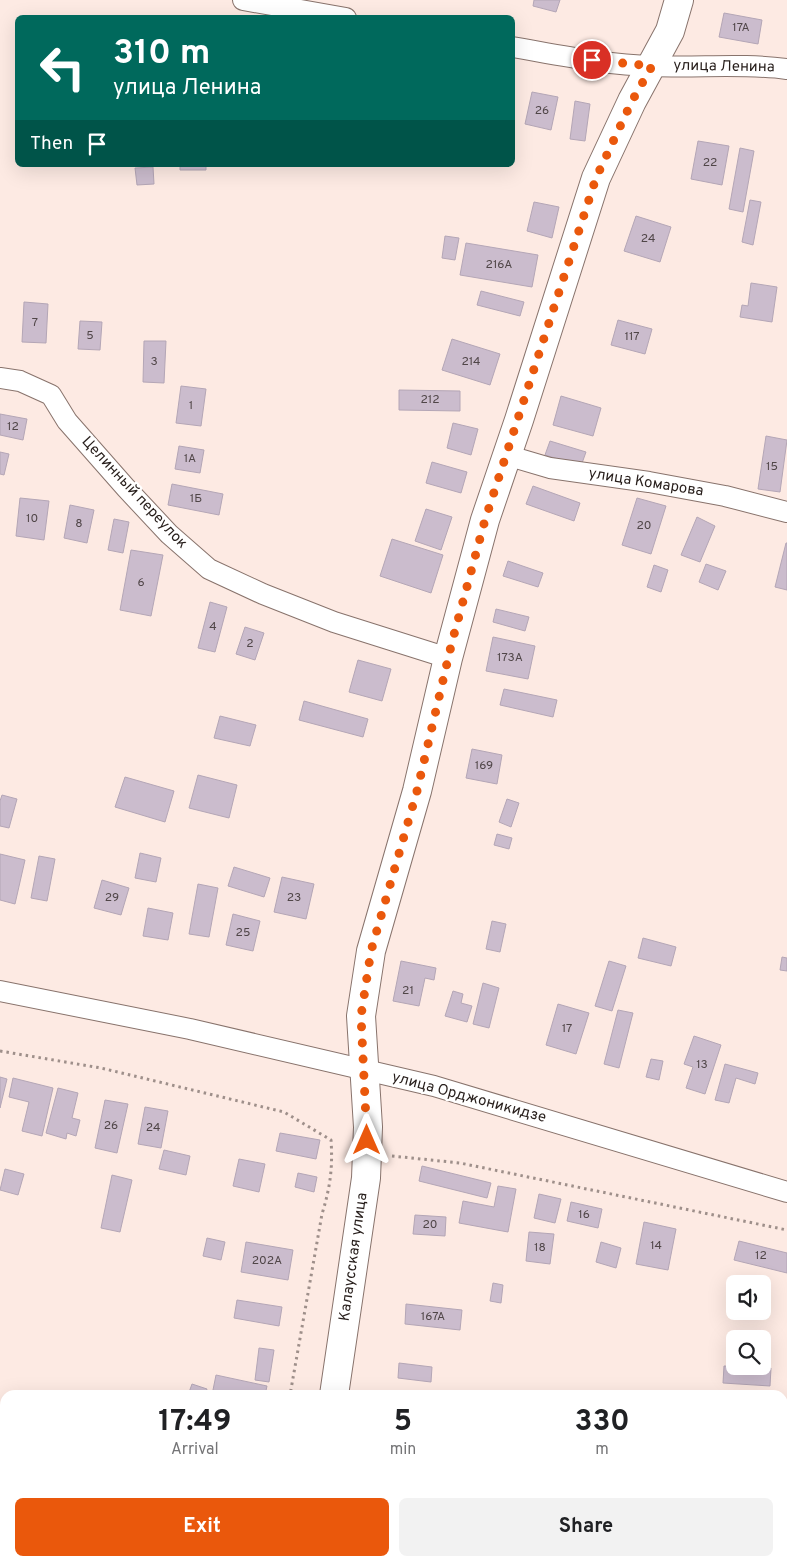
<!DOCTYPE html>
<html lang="en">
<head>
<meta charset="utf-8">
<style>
  :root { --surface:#fff; --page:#f2f2f2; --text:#202124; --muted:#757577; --accent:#ea580c }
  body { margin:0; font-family:Overpass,sans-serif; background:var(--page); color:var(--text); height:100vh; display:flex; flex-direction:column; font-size:19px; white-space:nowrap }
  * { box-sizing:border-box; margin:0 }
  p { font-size:16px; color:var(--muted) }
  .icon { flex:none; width:28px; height:28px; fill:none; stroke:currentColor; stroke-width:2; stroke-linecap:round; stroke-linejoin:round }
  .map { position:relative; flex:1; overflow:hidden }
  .panel { position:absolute; left:0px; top:1390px; width:788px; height:176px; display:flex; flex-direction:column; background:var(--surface); border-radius:15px 15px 0 0; box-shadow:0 5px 20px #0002 }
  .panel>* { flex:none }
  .banner { position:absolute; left:15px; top:15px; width:500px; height:152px; border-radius:8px; box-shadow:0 5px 20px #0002; background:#00695c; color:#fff; overflow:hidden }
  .buttons { position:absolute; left:726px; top:1275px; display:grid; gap:10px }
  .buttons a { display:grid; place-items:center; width:45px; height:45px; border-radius:8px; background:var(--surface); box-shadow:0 5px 20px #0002; font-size:25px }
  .pin { position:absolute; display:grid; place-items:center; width:42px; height:42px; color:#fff; margin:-21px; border:2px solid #fff; border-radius:50%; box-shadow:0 1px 5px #0007 }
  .me { position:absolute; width:55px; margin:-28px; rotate:0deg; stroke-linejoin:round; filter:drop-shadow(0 0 4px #0008) }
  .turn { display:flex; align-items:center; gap:18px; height:105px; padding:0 15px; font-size:22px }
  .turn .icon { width:65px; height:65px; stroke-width:2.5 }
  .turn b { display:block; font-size:35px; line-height:42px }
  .then { display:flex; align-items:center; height:48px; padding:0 15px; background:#0003; gap:10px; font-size:19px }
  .eta { display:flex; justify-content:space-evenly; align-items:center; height:85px; text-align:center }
  .eta b { font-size:30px; font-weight:700; line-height:35px }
  .cta { display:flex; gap:10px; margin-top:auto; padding:10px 15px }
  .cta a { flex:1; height:58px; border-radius:8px; background:var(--accent); color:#fff; font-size:20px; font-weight:700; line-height:58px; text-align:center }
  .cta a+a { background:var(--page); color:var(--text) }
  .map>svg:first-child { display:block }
</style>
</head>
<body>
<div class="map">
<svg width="787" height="1566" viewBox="0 0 787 1566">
  <rect width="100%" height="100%" fill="#fdeae3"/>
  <path fill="#cbbccd" stroke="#b4a6b6" d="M534,0H560L556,12L533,6Z
    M724,13L762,20L758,44L719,37Z
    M532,92L558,97L551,130L525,124Z
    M575,101L590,104L585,141L570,139Z
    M698,141L729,146L722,185L691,179Z
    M740,148L754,151L743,212L729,209Z
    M180,165H206V170H180Z
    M153,167L154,184L137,185L135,168Z
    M750,200L761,202L753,245L742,242Z
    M534,202L559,207L552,238L527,231Z
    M636,216L671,227L660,262L624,251Z
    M445,236L459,238L455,260L442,258Z
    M466,243L538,255L532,287L460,275Z
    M751,283L777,287L772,322L740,317L742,305L748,306Z
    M481,291L524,302L520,316L477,305Z
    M24,302L48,304L46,343L22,342Z
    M618,320L652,329L645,354L611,345Z
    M80,321L102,322L100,350L78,349Z
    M452,339L500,354L490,385L442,370Z
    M144,341H166L164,383L143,382Z
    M181,386L206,389L201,426L176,423Z
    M399,390L460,391V411L399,410Z
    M561,396L601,408L593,436L553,425Z
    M0,414L27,419L23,440L0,435Z
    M453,423L478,429L471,455L447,448Z
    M766,436L787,440L780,492L758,489Z
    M550,441L586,452L581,466L545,455Z
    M179,446L204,450L200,473L175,469Z
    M0,452L9,454L4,475L0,474Z
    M432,462L467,472L461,493L426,483Z
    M172,484L223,494L219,515L168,505Z
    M533,486L580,503L574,521L526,504Z
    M20,498L49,501L44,540L16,536Z
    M637,498L666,506L651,554L622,545Z
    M70,505L94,510L87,543L64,538Z
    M426,509L452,517L441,550L415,541Z
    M697,517L715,526L700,562L681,555Z
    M114,519L129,522L123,553L108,550Z
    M392,539L443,555L431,593L380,576Z
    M786,543H787V590L775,587Z
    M131,550L163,555L151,616L120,610Z
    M508,561L543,573L538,587L503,576Z
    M706,564L726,571L718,590L699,582Z
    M654,565L668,570L661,592L647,587Z
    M210,602L227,607L215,652L198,648Z
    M496,609L529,617L525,631L493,622Z
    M245,627L264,633L255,660L236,654Z
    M493,637L535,646L528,679L486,671Z
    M358,660L391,669L382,701L349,692Z
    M504,689L557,700L553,717L500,705Z
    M304,701L368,719L363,737L299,720Z
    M220,716L256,725L250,746L214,738Z
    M472,749L502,755L497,784L466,778Z
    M198,775L237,785L229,818L189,808Z
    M125,777L174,791L165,822L115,807Z
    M2,795L17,799L9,828L0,826V801Z
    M507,799L519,803L511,827L499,822Z
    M497,834L512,838L509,849L494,845Z
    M140,853L161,858L156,882L135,878Z
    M0,854L25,860L15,904L0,900Z
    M39,856L55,859L47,901L31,898Z
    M234,867L270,878L264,897L228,886Z
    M282,877L314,884L306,919L274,912Z
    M102,880L129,888L121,915L94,908Z
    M198,884L218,888L209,937L189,934Z
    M148,908L173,913L168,940L143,936Z
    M233,914L260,921L253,951L226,945Z
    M492,921L506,924L500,952L486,949Z
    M643,938L676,947L671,966L638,958Z
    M782,957L787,958V971L780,970Z
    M401,961L436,968L434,980L425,978L419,1006L393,1001Z
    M609,961L626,966L612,1011L595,1006Z
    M483,983L499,988L489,1028L473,1024Z
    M453,991L463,994L461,1003L472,1006L467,1022L445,1016Z
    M558,1004L589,1013L576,1054L546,1045Z
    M618,1010L633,1013L619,1068L604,1064Z
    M694,1036L721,1045L705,1094L686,1088L693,1067L684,1064Z
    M651,1059L663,1061L659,1080L646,1077Z
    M725,1064L758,1073L755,1084L736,1078L729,1103L715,1100Z
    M0,1077L7,1079L0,1108Z
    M13,1078L53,1088L42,1136L22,1131L29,1102L9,1097Z
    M58,1088L78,1093L72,1118L80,1120L76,1136L67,1133L66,1139L46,1133Z
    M105,1100L128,1104L117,1153L95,1148Z
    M145,1107L168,1111L161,1148L138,1144Z
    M280,1133L320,1140L316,1159L276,1151Z
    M164,1150L190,1156L186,1175L159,1169Z
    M239,1159L265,1164L259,1192L233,1186Z
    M422,1166L491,1183L487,1198L419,1181Z
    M5,1169L24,1174L18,1195L0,1190Z
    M298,1173L317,1177L314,1192L295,1187Z
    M112,1175L132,1180L120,1232L101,1228Z
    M498,1186L516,1189L508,1232L459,1223L463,1201L494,1207Z
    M539,1194L561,1199L555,1223L534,1218Z
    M571,1202L602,1209L598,1228L567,1221Z
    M415,1215L446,1217L445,1236L413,1234Z
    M644,1222L676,1229L668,1270L636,1264Z
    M529,1232L554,1234L550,1264L526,1261Z
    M207,1238L225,1242L221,1260L203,1256Z
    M739,1241L787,1253V1273L734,1260Z
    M246,1242L293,1250L288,1280L241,1272Z
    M601,1242L621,1248L616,1268L596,1262Z
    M493,1283L503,1285L501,1303L490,1301Z
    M237,1300L282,1307L279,1326L234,1318Z
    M406,1304L462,1310L460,1330L405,1324Z
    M259,1348L274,1350L269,1382L255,1380Z
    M399,1363L432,1367L431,1382L398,1378Z
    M724,1366L771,1368L770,1386L723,1383Z
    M216,1375L267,1386L265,1395H212Z
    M192,1384L207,1389L205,1395H188Z
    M646,1561H678V1566H646Z"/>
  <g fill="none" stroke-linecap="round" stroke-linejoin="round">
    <defs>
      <path id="street" d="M243,0L346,18
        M512,47C559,55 606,65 653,66C698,68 743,63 787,69
        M0,378L20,381L51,395L67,421L126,488L169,534L209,569L263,594L334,622L448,658
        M506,455L550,468L649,482L725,496L787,512
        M0,991L190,1029L434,1086L787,1192"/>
      <path id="secondary" d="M334,1395L366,1178L368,1127L361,1016L371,951L417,791L448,658L485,520L519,420L596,178L632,101L670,31L679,0
        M310,1566V1561"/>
    </defs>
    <use href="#street" stroke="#88736c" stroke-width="22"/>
    <use href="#secondary" stroke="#88736c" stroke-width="30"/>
    <path stroke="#9e8f8a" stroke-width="3" stroke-dasharray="2.5 4" stroke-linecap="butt" d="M0,1051L101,1068L284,1112L331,1140C333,1168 330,1188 322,1214L290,1395
      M392,1156L460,1163L787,1230
      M264,1566L265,1561"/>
    <use href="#street" stroke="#fff" stroke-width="20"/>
    <use href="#secondary" stroke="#fff" stroke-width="28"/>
  </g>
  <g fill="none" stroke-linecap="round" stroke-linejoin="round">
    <path stroke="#ea580c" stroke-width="9" stroke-dasharray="0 16.2" d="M367,1140L361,1016L371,951L417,791L452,642L485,520L596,178L632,101L652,66L592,60"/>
  </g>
  <g text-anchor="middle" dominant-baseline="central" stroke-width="4.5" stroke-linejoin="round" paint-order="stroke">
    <g font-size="12" fill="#504648">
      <text x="741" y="28">17А</text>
      <text x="542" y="111">26</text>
      <text x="710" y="163">22</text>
      <text x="648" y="239">24</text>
      <text x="499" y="265">216А</text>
      <text x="35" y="323">7</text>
      <text x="90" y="336">5</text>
      <text x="632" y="337">117</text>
      <text x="154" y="362">3</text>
      <text x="471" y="362">214</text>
      <text x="430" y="400">212</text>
      <text x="191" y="406">1</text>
      <text x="13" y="427">12</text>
      <text x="190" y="459">1А</text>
      <text x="772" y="467">15</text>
      <text x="196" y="499">1Б</text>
      <text x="32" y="519">10</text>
      <text x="79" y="524">8</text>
      <text x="644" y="526">20</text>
      <text x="141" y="583">6</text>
      <text x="213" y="627">4</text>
      <text x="250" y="644">2</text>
      <text x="510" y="658">173А</text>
      <text x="484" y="766">169</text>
      <text x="112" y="898">29</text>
      <text x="294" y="898">23</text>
      <text x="243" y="933">25</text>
      <text x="408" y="991">21</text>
      <text x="567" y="1029">17</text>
      <text x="702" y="1065">13</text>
      <text x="111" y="1126">26</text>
      <text x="153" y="1128">24</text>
      <text x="584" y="1215">16</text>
      <text x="430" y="1225">20</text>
      <text x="656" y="1246">14</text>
      <text x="540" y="1248">18</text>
      <text x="761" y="1256">12</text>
      <text x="267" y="1261">202А</text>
      <text x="433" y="1317">167А</text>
    </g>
    <g font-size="15" fill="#271e1b" stroke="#fff">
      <text transform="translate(724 67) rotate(1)">улица Ленина</text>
      <text transform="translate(646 483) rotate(9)">улица Комарова</text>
      <text transform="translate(134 493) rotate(47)">Целинный переулок</text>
      <text transform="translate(469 1098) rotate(15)">улица Орджоникидзе</text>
      <text transform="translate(354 1257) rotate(-82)">Калаусская улица</text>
    </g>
  </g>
</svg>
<div class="buttons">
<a><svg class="icon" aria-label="sound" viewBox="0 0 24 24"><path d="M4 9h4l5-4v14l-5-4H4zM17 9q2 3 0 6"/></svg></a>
<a><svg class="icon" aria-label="search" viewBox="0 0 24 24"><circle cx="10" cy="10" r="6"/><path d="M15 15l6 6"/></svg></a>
</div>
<div class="pin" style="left:592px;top:60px;background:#d93025"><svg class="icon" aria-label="arrive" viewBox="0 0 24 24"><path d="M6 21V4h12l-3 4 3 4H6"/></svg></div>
<svg class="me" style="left:367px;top:1140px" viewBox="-20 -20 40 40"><path d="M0-17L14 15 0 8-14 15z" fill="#ea580c" stroke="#fff" stroke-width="4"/></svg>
<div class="banner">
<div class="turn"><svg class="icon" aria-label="left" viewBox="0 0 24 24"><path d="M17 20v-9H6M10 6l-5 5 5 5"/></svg><div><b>310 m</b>улица Ленина</div></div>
<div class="then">Then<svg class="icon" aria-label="arrive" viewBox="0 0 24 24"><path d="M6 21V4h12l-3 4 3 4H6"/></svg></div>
</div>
<section class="panel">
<div class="eta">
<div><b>17:49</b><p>Arrival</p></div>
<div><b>5</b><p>min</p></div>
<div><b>330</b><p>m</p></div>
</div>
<div class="cta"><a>Exit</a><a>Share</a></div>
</section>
</div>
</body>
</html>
